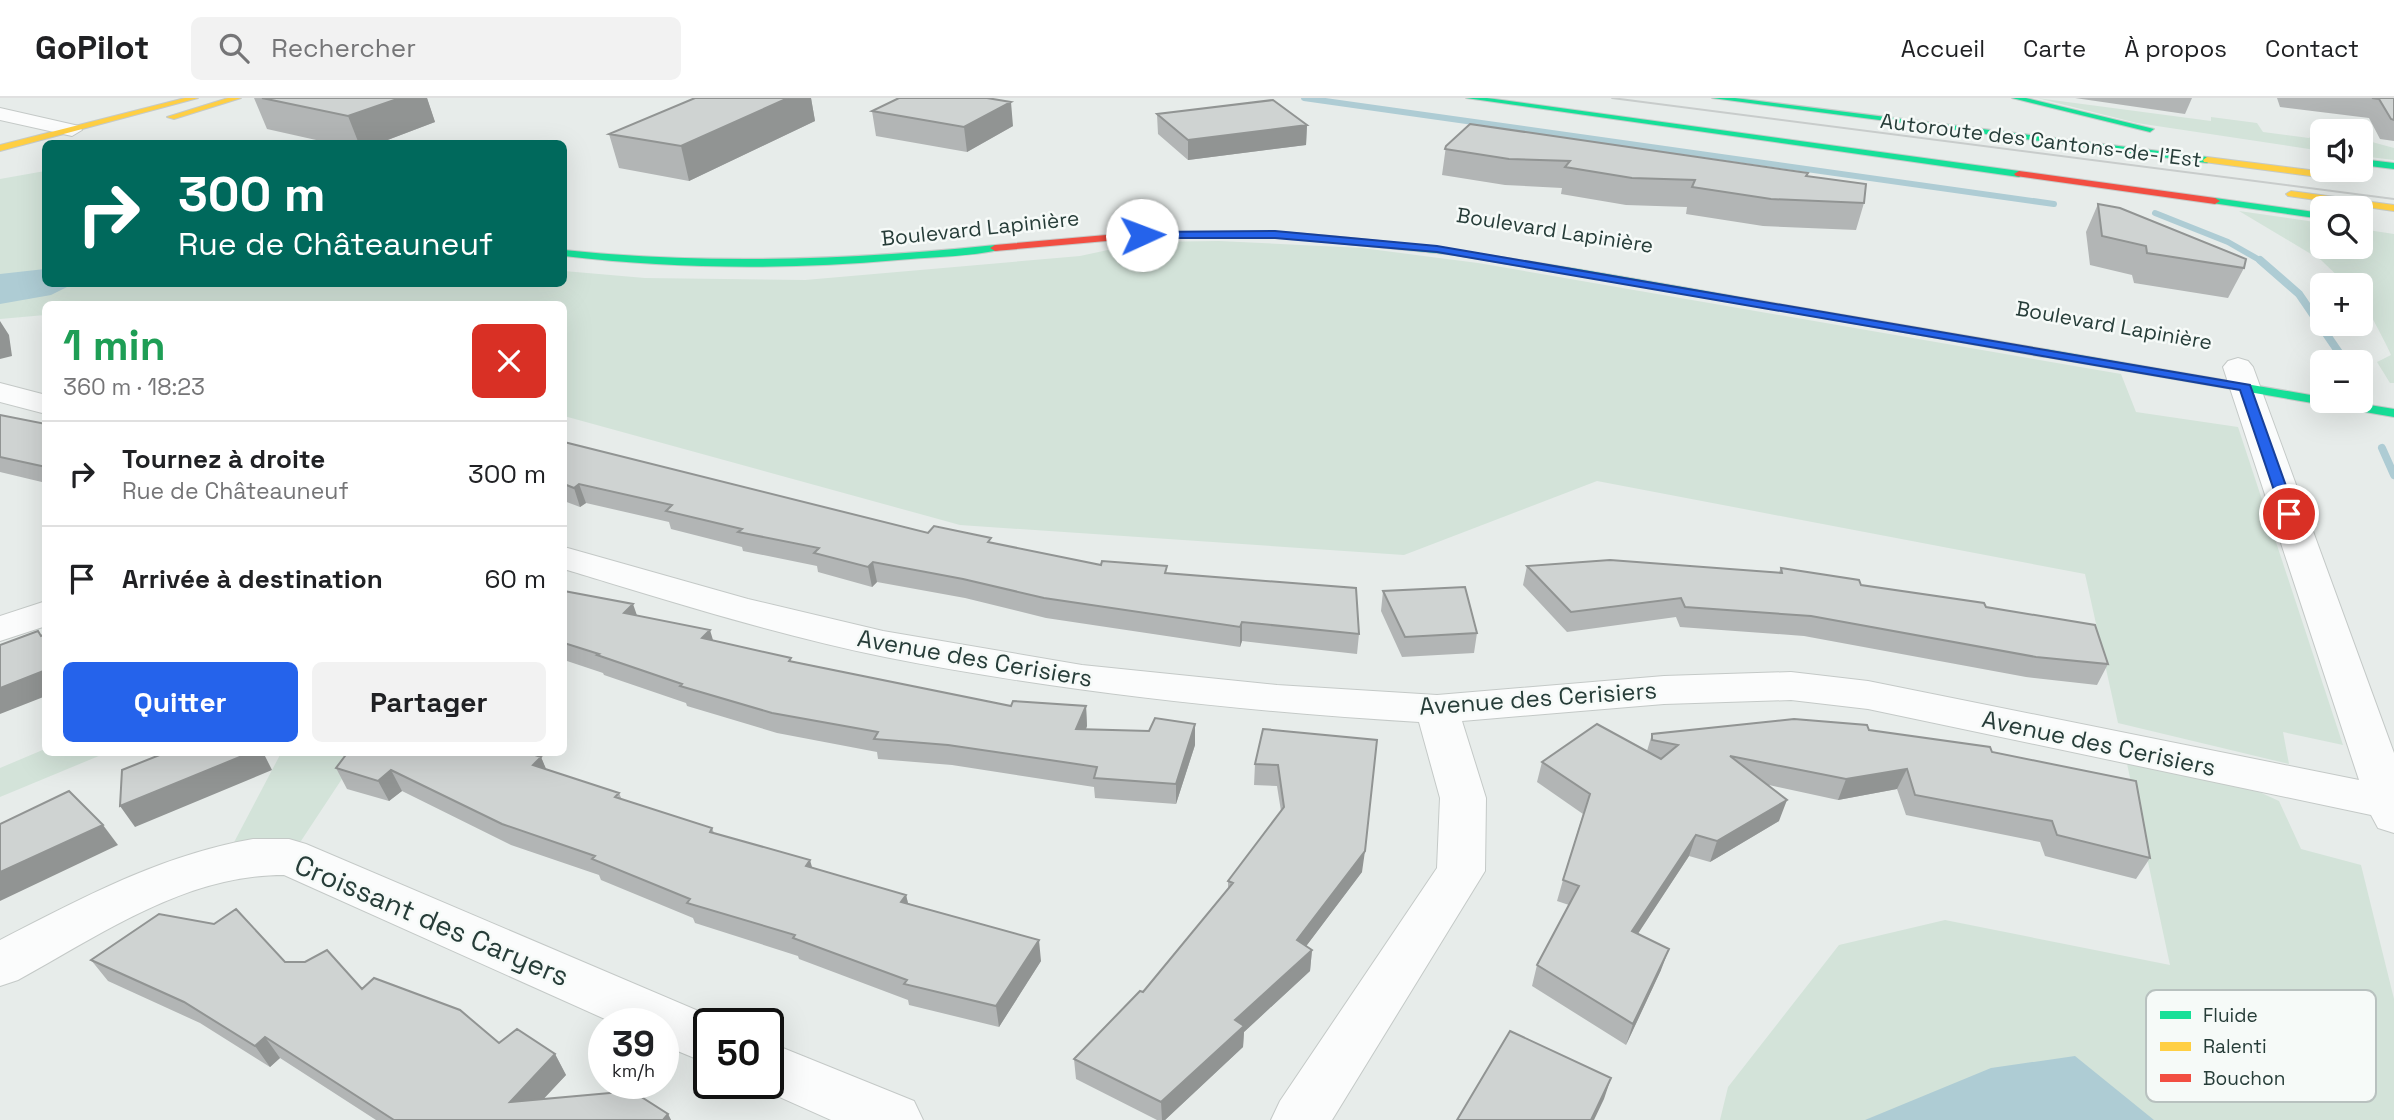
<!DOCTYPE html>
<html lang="fr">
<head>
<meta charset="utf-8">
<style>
  :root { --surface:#fff; --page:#f2f2f2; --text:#202124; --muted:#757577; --line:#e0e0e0; --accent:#2563eb }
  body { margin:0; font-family:"Space Grotesk",sans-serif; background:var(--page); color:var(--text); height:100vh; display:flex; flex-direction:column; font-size:26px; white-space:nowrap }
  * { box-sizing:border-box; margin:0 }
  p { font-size:23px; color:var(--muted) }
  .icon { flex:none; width:38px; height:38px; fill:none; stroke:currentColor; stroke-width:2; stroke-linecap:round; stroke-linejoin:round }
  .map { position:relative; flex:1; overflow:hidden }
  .sheet { position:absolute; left:42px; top:203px; width:525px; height:455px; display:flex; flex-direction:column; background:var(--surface); border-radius:10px; box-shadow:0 7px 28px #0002 }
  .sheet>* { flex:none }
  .top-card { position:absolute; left:42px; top:42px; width:525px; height:147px; border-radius:10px; box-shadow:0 7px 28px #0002; background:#00695c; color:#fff; overflow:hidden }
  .buttons { position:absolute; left:2310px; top:21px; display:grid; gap:14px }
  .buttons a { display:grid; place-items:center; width:63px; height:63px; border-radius:10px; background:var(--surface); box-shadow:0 7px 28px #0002; font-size:35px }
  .speed { position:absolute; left:588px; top:910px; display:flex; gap:14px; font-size:35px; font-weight:700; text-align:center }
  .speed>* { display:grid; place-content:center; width:91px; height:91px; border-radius:50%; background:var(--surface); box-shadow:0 7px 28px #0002; line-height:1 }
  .speed small { font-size:18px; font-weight:400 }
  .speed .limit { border:4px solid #111; border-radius:10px; background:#fff; color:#111 }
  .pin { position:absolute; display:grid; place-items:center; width:60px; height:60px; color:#fff; margin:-30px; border:4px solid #fff; border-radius:50%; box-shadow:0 2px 7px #0007 }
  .me { position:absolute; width:77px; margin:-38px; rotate:88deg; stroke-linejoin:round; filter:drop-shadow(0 0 5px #0008) }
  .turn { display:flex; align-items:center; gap:24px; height:147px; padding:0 21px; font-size:32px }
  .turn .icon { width:91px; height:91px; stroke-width:2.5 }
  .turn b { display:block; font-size:49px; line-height:60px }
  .round { display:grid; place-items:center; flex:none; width:74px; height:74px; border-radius:10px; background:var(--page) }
  .summary { display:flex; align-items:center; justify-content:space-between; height:119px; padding:0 21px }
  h1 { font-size:42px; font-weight:700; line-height:52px; color:#1e9e55 }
  .cta { display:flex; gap:14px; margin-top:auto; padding:14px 21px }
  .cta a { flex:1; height:80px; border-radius:10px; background:var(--accent); color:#fff; font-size:28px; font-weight:700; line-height:80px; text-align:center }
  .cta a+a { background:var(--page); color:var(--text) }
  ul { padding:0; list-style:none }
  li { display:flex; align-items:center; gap:21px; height:105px; padding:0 21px; border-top:2px solid var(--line) }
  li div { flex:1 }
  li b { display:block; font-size:26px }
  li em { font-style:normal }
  header { display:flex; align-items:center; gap:42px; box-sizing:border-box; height:98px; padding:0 35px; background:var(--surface); border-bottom:2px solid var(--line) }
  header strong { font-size:33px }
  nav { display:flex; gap:38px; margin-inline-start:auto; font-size:24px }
  .search { width:490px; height:63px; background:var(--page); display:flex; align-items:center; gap:18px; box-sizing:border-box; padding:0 24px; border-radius:10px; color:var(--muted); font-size:26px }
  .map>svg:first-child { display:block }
</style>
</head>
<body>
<header>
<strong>GoPilot</strong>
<div class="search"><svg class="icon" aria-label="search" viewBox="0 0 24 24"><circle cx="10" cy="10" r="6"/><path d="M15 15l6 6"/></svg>Rechercher</div>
<nav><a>Accueil</a><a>Carte</a><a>À propos</a><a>Contact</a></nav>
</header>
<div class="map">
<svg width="2394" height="1022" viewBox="0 0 2394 1022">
  <rect width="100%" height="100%" fill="#e7ecea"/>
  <path fill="#d3e3d9" d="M2037,0L2211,23V19L2257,25L2263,34L2309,40L2313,36L2322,37V53L2137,25Z
    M2361,41L2394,50V62L2361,58Z
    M45,73L46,186H564V173L645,180L805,182L1080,158L1145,144L1219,143L1362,150L1478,165L2121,276L2136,314L2238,329L2343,647L2283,634L2289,666L2118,625L2085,476L1597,383L1404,457L960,427L564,318V206H46L45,217L0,221V81Z
    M2239,113L2322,125V149H2361V131L2394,136V285H2390L2377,264L2391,257C2383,237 2361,205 2361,187H2347L2321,162Z
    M45,651L46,654L106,655L0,699V670Z
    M281,655H359L301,743L231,750Z
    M2126,661L2255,692L2279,703L2301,751L2361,767L2394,901V1022H1720L1728,989L1839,847L1945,822L2170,867Z"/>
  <path fill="#aeccd4" d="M45,171L46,186H73L51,197L0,206V176Z
    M2075,958L2154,1022H1865L1991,970Z"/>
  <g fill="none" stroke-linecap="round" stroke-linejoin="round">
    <path stroke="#aeccd4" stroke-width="6" d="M1304,0L2054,106
      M2155,115L2228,144L2263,164"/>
    <path stroke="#aeccd4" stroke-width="8" d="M2260,162L2299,196L2342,259
      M2382,350L2394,377"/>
    <defs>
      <path id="street" d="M0,10L79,28L82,32L72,38L0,22Z
        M2238,260L2248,263L2253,269L2394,655V735L2378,730L2371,717L1868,611L1791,602L1664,606L1462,623L1486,700L1485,773L1332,1022H1271L1280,1003L1437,770L1440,700L1419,624C1240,613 1062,594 885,559C776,537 670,503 564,471V449L748,501L883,533L1082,567L1277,587L1437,597L1664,578L1791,574L1868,583L2359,682L2223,269L2228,263Z
        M0,285L46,297V316L0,304Z
        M46,503V528L0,543V518Z
        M253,741H289L306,746L729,926H709V966L663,947V926H616L284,777C185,777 102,836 18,882L0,888V842C82,800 161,757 253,741Z
        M768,944L914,1003L923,1022H831L748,985H768Z"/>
      <path id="fast" d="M1466,0H1487L2019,73L2024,76L2019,79Z
        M1712,0H1735L2207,59L2211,62L2207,65Z
        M2012,0H2026L2154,31L2150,34Z
        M2361,61L2394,65V71L2361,67Z
        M2215,100L2322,115V121L2212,105V101Z
        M1282,134C1438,145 1590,173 1744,200L1750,203L1744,206L1456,157L1278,139V135Z
        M995,147L1000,150L999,152C966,159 931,159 898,162C787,172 674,171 564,158V152C708,167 851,162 995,147Z
        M2044,251L2322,299V303H2345L2394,311V319L2040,258L2038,255Z"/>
      <path id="slow" d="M185,0H198L0,53V47Z
        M228,0H241L174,21L167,19Z
        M2207,59L2333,75L2338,78L2333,81L2204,64L2203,62Z
        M2291,93L2394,107V113L2288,98L2286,96Z
        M1744,200L2044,251L2050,255L2044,259L1740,205L1738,203Z"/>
      <path id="jam" d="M2019,73L2215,100L2220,103L2215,106L2016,78L2014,76Z
        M1140,134H1282L1287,137L1282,140H1140L995,153L990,150L995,147Z"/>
    </defs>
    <use href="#street" stroke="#c4c9c7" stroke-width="2"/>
    <use href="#fast" stroke="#c5cac8" stroke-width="2"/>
    <use href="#slow" stroke="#c5cac8" stroke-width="2"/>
    <use href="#jam" stroke="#c5cac8" stroke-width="2"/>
    <use href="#street" fill="#fbfcfc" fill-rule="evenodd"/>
    <use href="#fast" fill="#16e098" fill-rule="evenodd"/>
    <use href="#slow" fill="#ffcf43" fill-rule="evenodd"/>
    <use href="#jam" fill="#f24e42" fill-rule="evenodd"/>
    <path stroke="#c8cccb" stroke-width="2" d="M1612,0L2394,101"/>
  </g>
  <path fill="#b2b5b5" d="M254,0H427L435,24L377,46H334L267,31Z
    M695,0H811L815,23L689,83L619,70L609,36Z
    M2075,0H2192L2185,16Z
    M2277,0H2394V43L2380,41L2369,20L2280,9Z
    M872,13L1013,28L967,54L876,38Z
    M1157,16L1307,27L1306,47L1188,62L1158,36Z
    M1446,48L1807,78L1864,105L1856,132L1763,128L1686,116L1687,109L1626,107L1561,96L1562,90L1505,87L1442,77Z
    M2098,106L2244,170L2228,200L2134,185L2132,177L2090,167L2086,134Z
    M0,317L46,326V385L0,374Z
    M564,344L928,435L992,445L1101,467L1167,475L1359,536L1357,556L1242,543L1240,549L1046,520L965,500L877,484L872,489L818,474L817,468L743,453L742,449L671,431L669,424L586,405L580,409L564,403Z
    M1527,468L1779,474L1781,470L1861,487L1986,509L2108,566L2097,587L2026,579L1804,538L1680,529L1676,519L1567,534L1523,487Z
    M564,493L713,543L791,560V563L1011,608H1086L1087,628L1086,631L1195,647L1176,706L1095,700L1094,689L952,667L878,661L877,654L777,635L687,608L686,605L604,577L603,575L564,562Z
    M1383,493L1477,535L1474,555L1402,559L1381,513Z
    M1263,631L1362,774L1306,848L1312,852L1310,873L1244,934L1243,949L1165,1022H1157L1076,981L1074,961L1143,894L1228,791V783L1281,713L1277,688L1254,687L1255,666Z
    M1869,632L1992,654L2150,760L2136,781L2045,758L2040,744L1906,717L1897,691L1838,702L1769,687L1779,723L1710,764L1689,758L1638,835L1661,872L1626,947L1532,888L1537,867L1569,807L1557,803L1563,782L1583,716L1537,684L1542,664L1647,653L1652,636Z
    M541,659L546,672L619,695L622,702L712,730L714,735L812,770L906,797L908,805L1041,863L999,929L909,907L908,902L799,861L798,858L695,825L693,820L601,782L599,777L511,747L402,693L389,703L347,691L336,670Z
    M91,862L285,864L362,891L499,945L555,956L566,977L543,1001L668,1016L671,1022H376L280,960L270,969L200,925L108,883Z"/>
  <path fill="#919493" d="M400,0H427L435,24L377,46H359L348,18Z
    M788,0H811L815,23L689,83L681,48Z
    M1011,4L1013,28L967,54L964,29Z
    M1307,27L1306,47L1188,62V42Z
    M0,223L9,237L12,258L0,261Z
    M579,386L586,405L580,409L574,390Z
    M873,464L877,484L872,489L868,469Z
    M633,506L640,526L624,515Z
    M1242,524V543L1240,549V529Z
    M710,532L716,552L702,540Z
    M46,572V598L0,616V590Z
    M1086,608L1087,628L1078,651L1076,631Z
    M1195,626V647L1176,706V686Z
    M252,654H263L272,672L135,729L120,708Z
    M541,659L550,680L533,667Z
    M1907,671L1897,691L1838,702L1846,681Z
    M391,672L402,693L389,703L378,683Z
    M1787,702L1779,723L1710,764L1717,743Z
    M103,727L118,747L0,803V774Z
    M1696,737L1689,758L1626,854L1632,833Z
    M1365,753L1362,774L1295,863L1297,842Z
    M810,762L816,783L806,768Z
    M906,797L911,818L901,804Z
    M1039,842L1041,863L999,929L996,908Z
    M1669,851L1661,872L1626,947L1633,926Z
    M1312,852L1310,873L1244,934L1243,949L1165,1022H1162L1161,1004L1235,922Z
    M265,939L280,960L270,969L255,948Z
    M555,956L566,977L524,1022L510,1004Z
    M1611,980L1604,1001L1594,1022H1591Z
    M668,1016L671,1022H663Z"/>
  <path fill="#cfd3d2" stroke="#919493" stroke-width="2" d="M262,0H400L348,18Z
    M695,0H788L681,48L609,36Z
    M899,0H987L1011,4L964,29L872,13Z
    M2372,0H2394V22L2391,21L2379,1Z
    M1273,2L1307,27L1188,42L1157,16Z
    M1470,26L1808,75L1806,78L1866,86L1864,105L1771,101L1692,89L1695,82L1632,80L1565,69L1570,63L1509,61L1445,51L1446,48Z
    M2098,106L2120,110L2246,161L2244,170L2147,155L2146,148L2102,138Z
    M0,317L46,326V369L0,359Z
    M564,344L928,435L934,428L991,440L988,444L1101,467L1102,463L1167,468L1165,475L1356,490L1359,536L1242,524L1240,529L1044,500L963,481L873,464L868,469L814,455L819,450L738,434L742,431L666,413L672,407L579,386L574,390L564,386Z
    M1610,462L1782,475L1781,470L1859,482L1861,487L1984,505L1986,509L2095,527L2108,566L2036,559L1811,518L1685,509L1681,500L1571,514L1527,468Z
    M1465,489L1477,535L1405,539L1383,493Z
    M564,493L633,506L624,515L710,532L702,540L791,560L789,563L1011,608L1013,603L1086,608L1076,631L1149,633L1155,620L1195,626L1176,686L1094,680L1097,669L948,647L874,641L878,634L772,615L680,588L682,586L597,557L599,556L564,545Z
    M38,533L41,538L46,536V572L0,590V547Z
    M1794,621L1867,627L1869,632L1990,649L1992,654L2136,683L2150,760L2057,737L2052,723L1915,697L1907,671L1846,681L1730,658L1787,702L1717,743L1696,737L1632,833L1669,851L1633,926L1537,867L1579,788L1563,782L1590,696L1542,664L1597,626L1661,661L1678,647L1652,642V636Z
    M1263,631L1377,642L1365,753L1297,842L1312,852L1235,922L1244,928L1161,1004L1074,961L1140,893L1143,894L1233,785L1228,783L1284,709L1278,667L1255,666Z
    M167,654H252L120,708L122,672Z
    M348,654H526L541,659L533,667L619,695L615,699L712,730L710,734L810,762L806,768L906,797L901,804L1039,842L996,908L904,886L907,882L793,840L795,837L687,805L690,801L592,761L595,758L502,726L391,672L378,683L336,670Z
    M69,693L103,727L0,774V726Z
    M236,811L285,864H305L327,852L362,891L374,880L460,912L499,945L517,931L555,956L510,1004L632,993L668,1016L663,1022H394L265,939L255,948L184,904L91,862L159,816L214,826Z
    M1510,933L1611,980L1591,1022H1457Z"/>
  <path fill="#2563eb" stroke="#184099" stroke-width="2" d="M1275,133L1437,148L2250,287L2296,416L2289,421L2282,416L2240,292L1437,154L1275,140H1142L1137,137L1142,134Z"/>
  <g text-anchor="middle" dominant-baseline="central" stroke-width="5" stroke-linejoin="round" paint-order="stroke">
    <g font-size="21" fill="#273d39" stroke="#f6faf8">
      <text transform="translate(2041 42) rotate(7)">Autoroute des Cantons-de-l'Est</text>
      <text transform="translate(980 130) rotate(-6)">Boulevard Lapinière</text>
      <text transform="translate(1555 132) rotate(9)">Boulevard Lapinière</text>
      <text transform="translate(2114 227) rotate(10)">Boulevard Lapinière</text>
    </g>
    <g font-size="24" fill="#273d39" stroke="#f6faf8">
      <text transform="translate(975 560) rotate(10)">Avenue des Cerisiers</text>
      <text transform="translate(1538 600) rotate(-4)">Avenue des Cerisiers</text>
      <text transform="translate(2099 645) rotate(12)">Avenue des Cerisiers</text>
    </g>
    <g font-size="28" fill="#273d39" stroke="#f6faf8">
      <text transform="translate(432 822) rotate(23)">Croissant des Caryers</text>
    </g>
  </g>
  <rect x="2146" y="892" width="230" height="112" rx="10" fill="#f6faf8" stroke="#b8c1bf" stroke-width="2"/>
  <rect x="2160" y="913" width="31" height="8" fill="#16e098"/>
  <rect x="2160" y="944" width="31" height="9" fill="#ffcf43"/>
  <rect x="2160" y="976" width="31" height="8" fill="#f24e42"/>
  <g font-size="19" fill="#273d39">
    <text x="2203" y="924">Fluide</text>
    <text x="2203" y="955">Ralenti</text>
    <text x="2203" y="987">Bouchon</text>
  </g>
</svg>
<div class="buttons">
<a><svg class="icon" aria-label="sound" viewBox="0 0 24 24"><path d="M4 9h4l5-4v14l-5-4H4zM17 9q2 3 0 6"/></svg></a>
<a><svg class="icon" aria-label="search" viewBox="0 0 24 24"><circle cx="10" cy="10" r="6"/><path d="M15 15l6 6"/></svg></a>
<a>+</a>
<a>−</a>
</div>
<div class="speed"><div>39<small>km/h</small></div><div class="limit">50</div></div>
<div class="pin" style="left:2289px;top:416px;background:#d93025"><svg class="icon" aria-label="arrive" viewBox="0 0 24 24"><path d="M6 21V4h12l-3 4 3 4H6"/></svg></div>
<svg class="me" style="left:1142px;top:137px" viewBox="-20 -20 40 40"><circle r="19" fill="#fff"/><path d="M0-13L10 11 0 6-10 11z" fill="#2563eb"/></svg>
<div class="top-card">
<div class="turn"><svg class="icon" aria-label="right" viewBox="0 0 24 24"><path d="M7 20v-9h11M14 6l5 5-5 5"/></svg><div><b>300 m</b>Rue de Châteauneuf</div></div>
</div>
<section class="sheet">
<div class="summary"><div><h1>1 min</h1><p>360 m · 18:23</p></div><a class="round" style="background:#d93025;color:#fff"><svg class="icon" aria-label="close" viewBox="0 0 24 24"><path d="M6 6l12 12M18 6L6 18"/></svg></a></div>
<ul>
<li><svg class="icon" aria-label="right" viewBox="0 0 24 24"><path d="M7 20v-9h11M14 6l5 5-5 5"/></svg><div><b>Tournez à droite</b><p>Rue de Châteauneuf</p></div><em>300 m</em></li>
<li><svg class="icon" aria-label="arrive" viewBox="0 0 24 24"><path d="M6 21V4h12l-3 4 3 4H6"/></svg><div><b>Arrivée à destination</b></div><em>60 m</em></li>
</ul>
<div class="cta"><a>Quitter</a><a>Partager</a></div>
</section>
</div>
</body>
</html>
